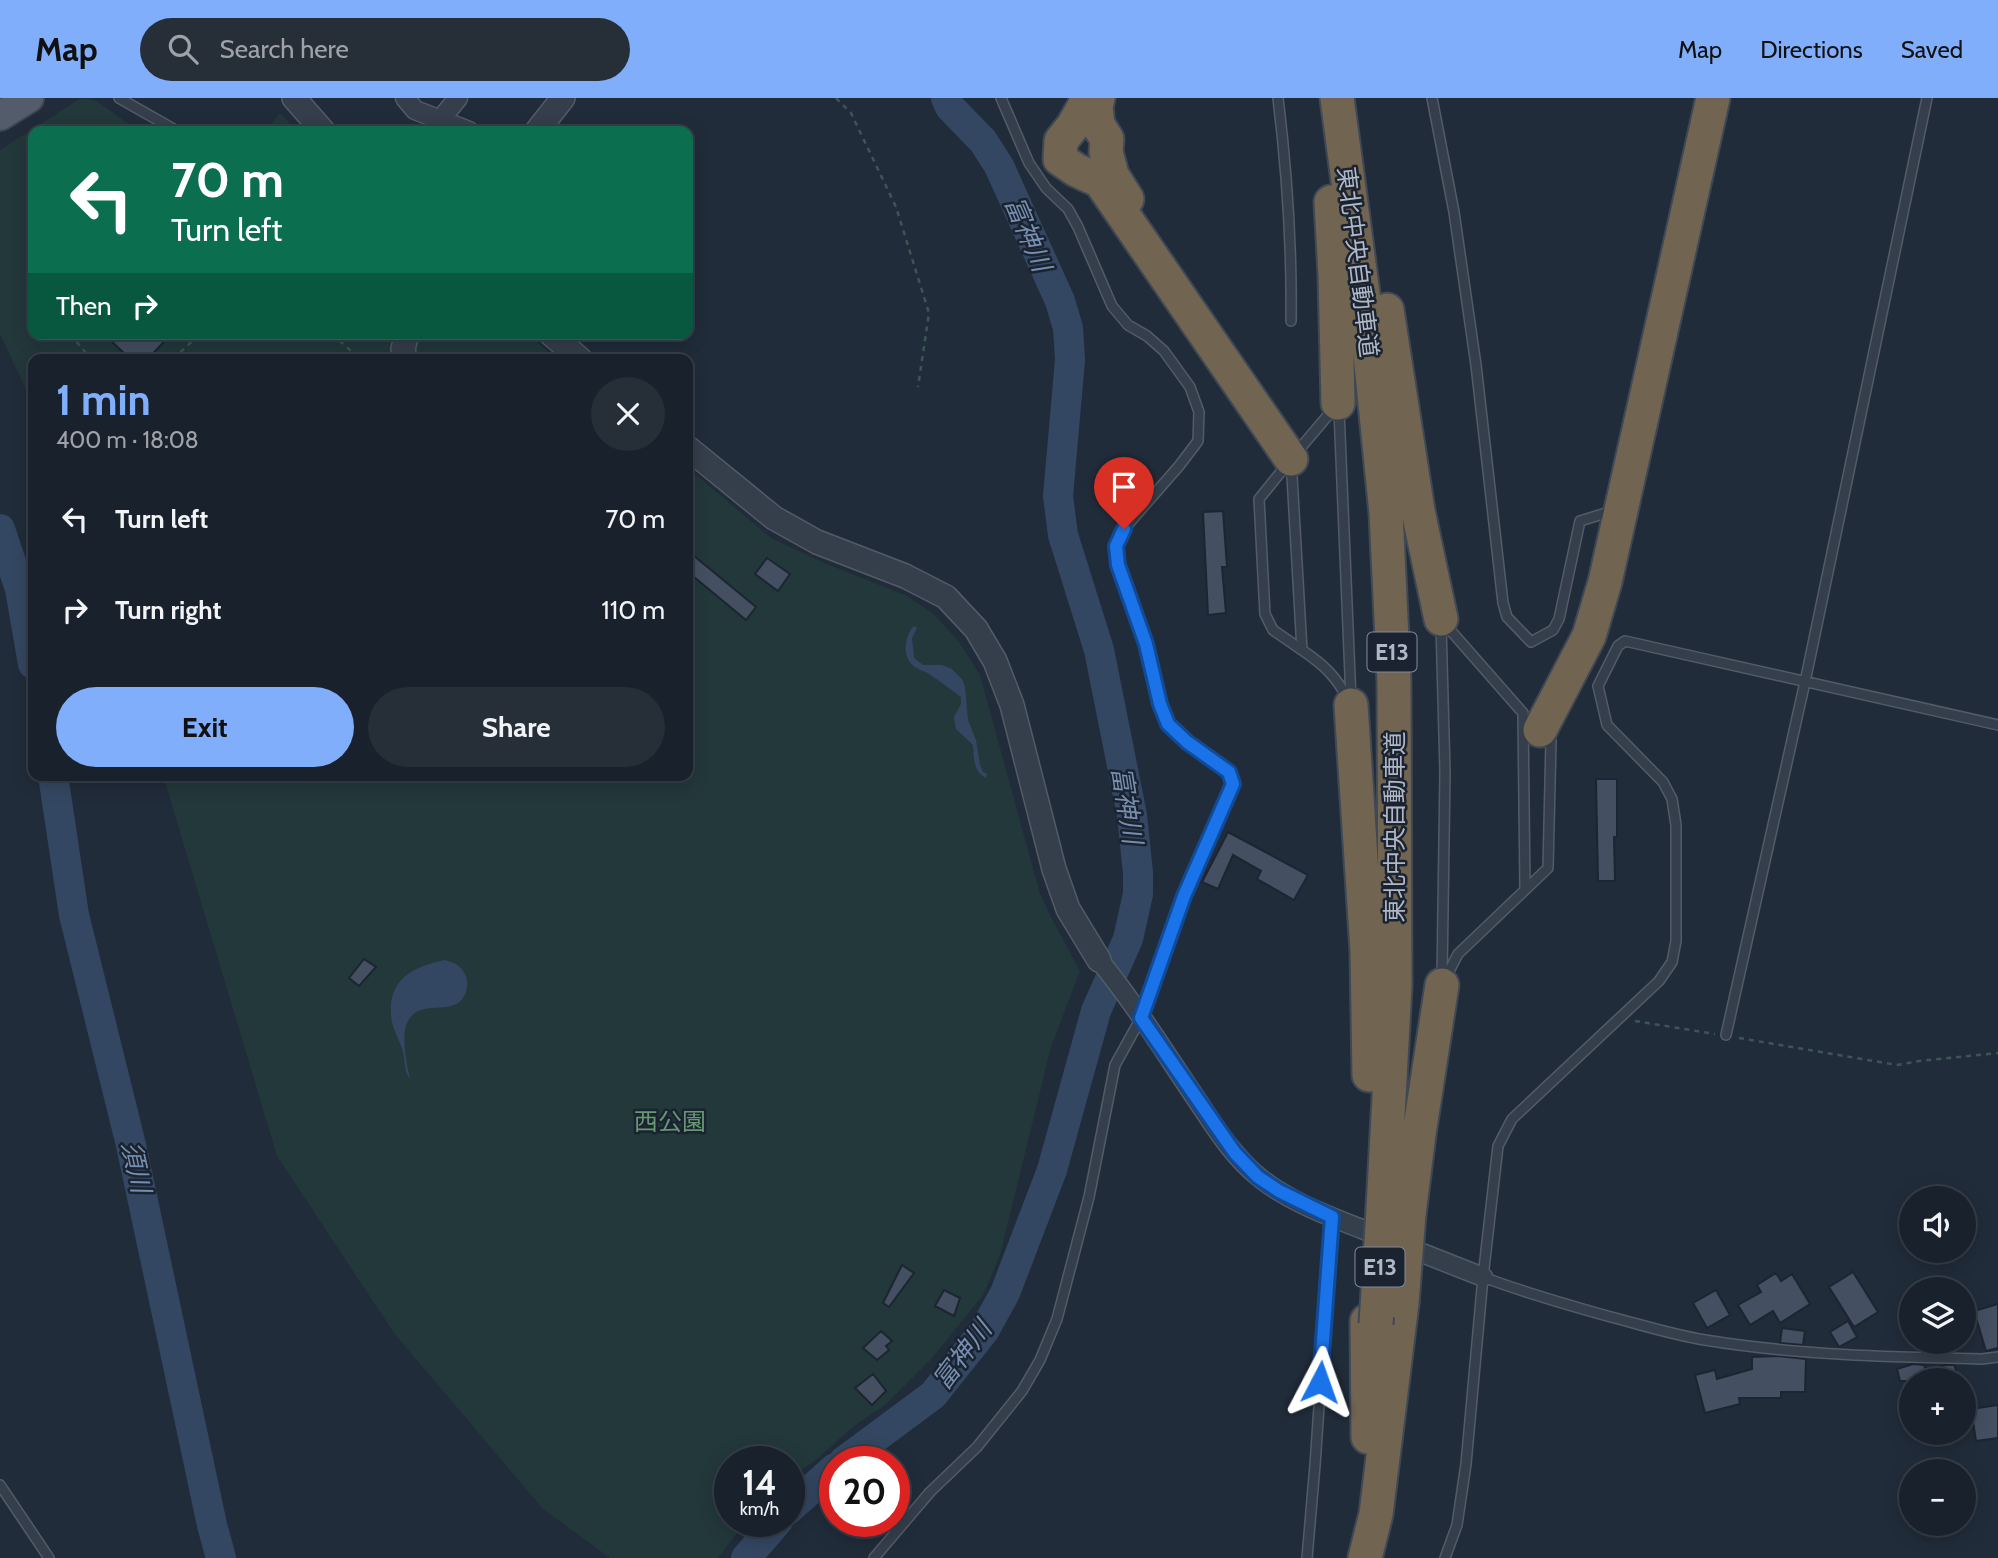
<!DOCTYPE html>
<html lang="en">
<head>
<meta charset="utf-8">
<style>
  :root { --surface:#19212c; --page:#262e38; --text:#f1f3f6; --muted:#9fa3a9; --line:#373e48; --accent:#81aefb }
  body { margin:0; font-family:Cabin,"Noto Sans JP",sans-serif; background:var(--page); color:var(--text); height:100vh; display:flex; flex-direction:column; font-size:26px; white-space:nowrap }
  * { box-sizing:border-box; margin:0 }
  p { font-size:23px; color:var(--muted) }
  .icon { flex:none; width:38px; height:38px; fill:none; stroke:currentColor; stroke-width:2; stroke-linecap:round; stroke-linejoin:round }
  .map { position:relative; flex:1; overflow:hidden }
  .panel { position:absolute; left:28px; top:256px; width:665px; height:427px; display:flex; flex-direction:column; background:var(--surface); border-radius:14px; box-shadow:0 4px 18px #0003,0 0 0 2px var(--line) }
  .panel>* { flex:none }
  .top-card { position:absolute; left:28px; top:28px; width:665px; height:214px; border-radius:14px; box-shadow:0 4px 18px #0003,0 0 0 2px var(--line); background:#0b6e4f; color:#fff; overflow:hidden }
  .controls { position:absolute; left:1899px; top:1088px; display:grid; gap:14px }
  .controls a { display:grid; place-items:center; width:77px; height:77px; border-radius:50%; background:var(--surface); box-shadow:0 4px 18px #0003,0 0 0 2px var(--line); font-size:35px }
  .speed { position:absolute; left:714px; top:1348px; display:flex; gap:14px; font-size:35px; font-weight:700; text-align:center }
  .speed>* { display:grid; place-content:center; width:91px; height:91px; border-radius:50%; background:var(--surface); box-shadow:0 4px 18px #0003,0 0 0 2px var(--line); line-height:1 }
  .speed small { font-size:18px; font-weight:400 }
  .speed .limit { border:10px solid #d22; background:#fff; color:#111 }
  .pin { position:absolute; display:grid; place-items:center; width:60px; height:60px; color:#fff; margin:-72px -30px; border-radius:50% 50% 50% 0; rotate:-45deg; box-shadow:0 0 7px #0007 }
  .pin .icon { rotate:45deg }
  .me { position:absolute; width:77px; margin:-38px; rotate:4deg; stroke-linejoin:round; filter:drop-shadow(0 0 5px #0008) }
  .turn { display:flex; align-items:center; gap:24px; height:147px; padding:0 28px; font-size:32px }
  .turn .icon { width:91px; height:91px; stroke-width:2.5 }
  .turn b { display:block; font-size:49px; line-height:60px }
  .then { display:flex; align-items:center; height:66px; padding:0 28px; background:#0003; gap:14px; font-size:26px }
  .round { display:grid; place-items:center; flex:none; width:74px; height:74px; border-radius:37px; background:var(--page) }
  .summary { display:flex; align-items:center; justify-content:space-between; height:119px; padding:0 28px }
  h1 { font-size:42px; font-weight:800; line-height:52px; color:var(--accent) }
  .primary-button { display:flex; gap:14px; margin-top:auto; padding:14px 28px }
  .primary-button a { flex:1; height:80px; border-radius:42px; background:var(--accent); color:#111; font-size:28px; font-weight:800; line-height:80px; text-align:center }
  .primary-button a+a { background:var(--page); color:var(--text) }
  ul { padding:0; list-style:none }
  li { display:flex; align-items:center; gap:21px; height:91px; padding:0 28px }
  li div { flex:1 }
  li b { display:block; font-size:26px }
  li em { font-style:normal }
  header { display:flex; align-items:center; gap:42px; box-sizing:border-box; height:98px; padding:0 35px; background:var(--accent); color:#111 }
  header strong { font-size:33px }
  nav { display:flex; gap:38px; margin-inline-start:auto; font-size:24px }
  .search { width:490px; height:63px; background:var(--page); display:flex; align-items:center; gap:18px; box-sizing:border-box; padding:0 24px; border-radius:38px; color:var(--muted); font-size:26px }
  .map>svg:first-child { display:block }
</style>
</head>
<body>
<header>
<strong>Map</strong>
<div class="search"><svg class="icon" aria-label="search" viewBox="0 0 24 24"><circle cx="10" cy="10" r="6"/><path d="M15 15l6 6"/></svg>Search here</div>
<nav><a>Map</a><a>Directions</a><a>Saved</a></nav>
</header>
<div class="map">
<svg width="1998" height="1460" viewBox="0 0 1998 1460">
  <rect width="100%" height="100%" fill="#212c3a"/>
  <path fill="#23383b" d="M81,0L95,2L138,33H33V236H527L557,261H33V306L0,236V52Z
    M280,15L297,33H265Z
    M688,370L771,440L822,464L907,498L934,516L959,544L980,577L1040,796L1052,821L1080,873L1051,949L1000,1157L983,1197L933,1259L884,1308L855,1327L815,1363L789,1380V1363H730V1423H746L718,1460H610L543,1411L394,1235L277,1058L163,677H688Z"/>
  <path fill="#344762" d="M914,528L917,530L912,540L914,560L923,567H942L952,571L962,581L965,589L968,622L976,642L980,667L983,674L987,676L986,680C973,673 974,660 973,647L956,631L954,619L961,606V599C950,591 940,583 929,576C923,572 914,571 910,564C902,554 906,536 914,528Z
    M445,862C453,865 459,866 463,873C468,879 468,887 466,894C456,922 421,898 408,923C400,936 407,967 410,981C403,972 406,961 402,950C399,942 394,933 392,924C385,884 410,869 445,862Z"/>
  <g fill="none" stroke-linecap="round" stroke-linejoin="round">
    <path stroke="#344762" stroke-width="30" d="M0,431L20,491L33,566
      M53,677L74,817L131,1047L212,1427L221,1460
      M844,1363L933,1297L984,1233L1005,1195L1052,1072L1096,913L1128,841L1138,796V775L1132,717L1099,552L1063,437L1058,398L1070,262L1068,230L1060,203L999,68L983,43L950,9L946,0
      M789,1411L835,1370
      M746,1460L778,1423"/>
  </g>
  <path fill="#445062" stroke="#1c2531" stroke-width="2" d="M104,236H171L148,261H130Z
    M1223,413L1227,469H1222L1226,515L1208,517L1203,414Z
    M688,453L756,509L746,522L688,474Z
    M767,460L790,476L778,493L755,476Z
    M1596,681H1617V739H1614L1615,783H1598Z
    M1228,734L1308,777L1294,802L1257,781L1261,773L1233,757L1218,791L1202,784Z
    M364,861L376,869L359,888L349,880Z
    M902,1167L914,1175L889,1209L883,1205Z
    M1853,1174L1878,1214L1854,1229L1829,1189Z
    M1776,1175L1781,1183L1792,1176L1810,1206L1780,1225L1773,1213L1750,1227L1738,1207L1761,1194L1757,1187Z
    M944,1192L960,1200L954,1218L935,1208Z
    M1716,1192L1730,1217L1707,1230L1693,1205Z
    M1998,1206V1250L1986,1253L1974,1213Z
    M1848,1223L1857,1239L1839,1249L1830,1234Z
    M1782,1230L1805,1233L1803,1247L1780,1245Z
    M881,1233L892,1243L886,1248L889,1252L877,1262L863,1250Z
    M1777,1258L1806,1261L1805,1294H1781V1300H1739L1740,1306L1705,1315L1695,1277L1715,1272L1717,1281L1752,1271V1259Z
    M1913,1266L1924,1267L1927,1275L1945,1267H1954L1960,1283H1900L1897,1271Z
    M873,1276L886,1293L872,1307L855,1290Z
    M1998,1307V1340L1976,1343L1971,1311Z"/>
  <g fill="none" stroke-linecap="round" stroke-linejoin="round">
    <defs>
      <path id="service" d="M119,0L177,33
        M1278,0C1287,74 1292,149 1291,223
        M1432,0L1454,114L1476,267L1503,505L1507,519L1531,544L1553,532L1559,521L1580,423L1609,414
        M1335,309L1291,361L1302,552C1324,567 1336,578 1349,603
        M1339,312L1351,602
        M1288,365L1259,401L1265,516L1273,532L1302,552
        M1441,526L1445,674L1442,880
        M1525,792L1548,770L1551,643L1544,636
        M1444,883L1458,856L1525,792L1523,615L1444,525
        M1726,937L1805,584L1927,0
        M1483,1179C1525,1195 1568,1207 1611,1219C1642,1227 1673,1237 1705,1242C1796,1257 1889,1259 1982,1261L1998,1259
        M0,1387L49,1460
        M874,1460L930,1394L977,1349L1022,1293L1040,1262L1057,1221L1089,1099L1115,967L1141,920L1184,798L1233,686L1229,673L1187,644L1168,626L1160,606L1146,546L1118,467L1116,448L1124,431L1179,368L1198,343L1199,314L1190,289L1164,253L1147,238L1128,227L1112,208L1078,129L1068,111L1046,90L1029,65L1001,0
        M1307,1460L1315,1367L1332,1119
        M1445,1460L1457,1427L1466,1366L1483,1179L1498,1048L1512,1021L1659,883L1672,864L1676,843V727L1672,701L1663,684L1607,627L1598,588L1618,548L1625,543L1998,627"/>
      <path id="minor" d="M405,0L415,12L469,33
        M440,22L458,0
        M1099,862C1135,906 1165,955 1197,1002C1215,1029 1234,1060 1260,1080C1290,1104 1329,1118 1364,1132C1404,1148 1444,1164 1483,1179"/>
      <path id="tertiary" d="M294,0L323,33
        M537,33L563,0
        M551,236L580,261
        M405,261L403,251L407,236
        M688,350L774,420L817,444L905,478L946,499L976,531L995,563L1012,607L1054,771L1068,811L1099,862"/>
      <path id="primary" d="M0,18L29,0"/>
      <path id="motorway" d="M1086,0L1085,7L1073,28L1061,43L1060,61L1076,72L1100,83L1291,361
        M1098,0L1096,9L1098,27L1107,41L1106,54L1112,77L1127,101
        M1337,0L1367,226L1386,415L1394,583L1395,888L1383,1111
        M1331,104L1335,176L1338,305
        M1387,212L1418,413L1441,521
        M1351,607L1367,853L1369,977
        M1540,632L1589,538L1605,484L1713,0
        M1409,1116L1419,1036L1442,887
        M1367,1223L1368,1339
        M1365,1460L1376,1416L1402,1205"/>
    </defs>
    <use href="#service" stroke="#535b68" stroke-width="12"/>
    <use href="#minor" stroke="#535b68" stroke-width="21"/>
    <use href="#tertiary" stroke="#535b68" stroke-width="26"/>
    <use href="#primary" stroke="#3e4754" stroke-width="32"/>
    <use href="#motorway" stroke="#404855" stroke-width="37"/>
    <path stroke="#3e5456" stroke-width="2.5" stroke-dasharray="5 5" stroke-linecap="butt" d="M836,0L851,15L896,109L929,215L918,289
      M70,236L91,261
      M332,236L360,261
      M173,261L200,236
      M1635,923L1715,936
      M1739,940L1897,967L1919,963L1998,955"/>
    <use href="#service" stroke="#353e4b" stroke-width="9"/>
    <use href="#minor" stroke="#353e4b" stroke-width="18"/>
    <use href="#tertiary" stroke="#353e4b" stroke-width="23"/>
    <use href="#primary" stroke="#525c6b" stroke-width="28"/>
    <use href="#motorway" stroke="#716551" stroke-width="33"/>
    <defs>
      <path id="motorway-bridge" d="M1402,1205L1409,1116
        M1376,1226L1383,1111"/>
    </defs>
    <use href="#motorway-bridge" stroke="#404855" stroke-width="37" stroke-linecap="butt"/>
    <use href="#motorway-bridge" stroke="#716551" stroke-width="33"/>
  </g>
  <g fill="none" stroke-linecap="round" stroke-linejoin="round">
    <defs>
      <path id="route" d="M1124,431L1116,448L1118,467L1146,546L1160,606L1168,626L1187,644L1229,674L1233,686L1184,798L1141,920L1235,1055L1258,1079L1279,1093L1332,1119L1320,1284"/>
    </defs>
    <use href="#route" stroke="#114b97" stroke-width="18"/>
    <use href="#route" stroke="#1a73e8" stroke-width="12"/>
  </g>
  <g text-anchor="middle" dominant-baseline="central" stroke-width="5" stroke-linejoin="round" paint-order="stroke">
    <g fill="#1a232f" stroke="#838b99" stroke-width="2">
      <rect x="1367.5" y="534.5" width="49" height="39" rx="5"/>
      <rect x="1355.5" y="1149.5" width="49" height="39" rx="5"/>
    </g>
    <g font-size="23" font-weight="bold" fill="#b0b8c7">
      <text x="1392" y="554">E13</text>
      <text x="1380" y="1169">E13</text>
    </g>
    <g font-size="24" fill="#b0b8c7" stroke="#1a232f">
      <text transform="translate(1358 164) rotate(83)">東北中央自動車道</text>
      <text transform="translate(1394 729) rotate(-90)">東北中央自動車道</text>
    </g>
    <g font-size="24" fill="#669872" stroke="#1a232f">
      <text x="670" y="1023">西公園</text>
    </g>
    <g font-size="26" font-style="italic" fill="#768eb0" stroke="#1a232f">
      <text transform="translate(1028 136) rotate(67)">富神川</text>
      <text transform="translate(1127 707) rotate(81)">富神川</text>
      <text transform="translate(136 1069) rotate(77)">須川</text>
      <text transform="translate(962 1257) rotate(-53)">富神川</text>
    </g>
  </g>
</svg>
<div class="controls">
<a><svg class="icon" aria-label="sound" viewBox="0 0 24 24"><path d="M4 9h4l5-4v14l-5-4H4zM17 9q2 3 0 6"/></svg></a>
<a><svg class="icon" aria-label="layers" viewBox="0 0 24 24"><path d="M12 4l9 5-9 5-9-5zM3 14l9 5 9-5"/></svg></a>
<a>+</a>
<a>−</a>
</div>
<div class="speed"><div>14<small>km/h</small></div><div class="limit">20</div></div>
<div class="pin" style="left:1124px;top:431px;background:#d93025"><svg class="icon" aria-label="arrive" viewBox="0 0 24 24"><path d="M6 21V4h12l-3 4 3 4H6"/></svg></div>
<svg class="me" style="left:1320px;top:1284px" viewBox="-20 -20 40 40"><path d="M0-17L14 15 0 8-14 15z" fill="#1a73e8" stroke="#fff" stroke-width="4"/></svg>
<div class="top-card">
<div class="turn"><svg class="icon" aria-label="left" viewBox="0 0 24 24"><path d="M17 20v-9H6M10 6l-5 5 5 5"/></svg><div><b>70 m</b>Turn left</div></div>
<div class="then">Then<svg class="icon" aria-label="right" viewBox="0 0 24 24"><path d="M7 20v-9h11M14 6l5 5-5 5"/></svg></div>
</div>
<section class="panel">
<div class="summary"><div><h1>1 min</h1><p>400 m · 18:08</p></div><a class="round"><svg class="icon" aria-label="close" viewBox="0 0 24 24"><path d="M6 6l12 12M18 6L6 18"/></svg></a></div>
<ul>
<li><svg class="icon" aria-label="left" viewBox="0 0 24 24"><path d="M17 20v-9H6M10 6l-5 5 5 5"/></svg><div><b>Turn left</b></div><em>70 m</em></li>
<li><svg class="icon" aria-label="right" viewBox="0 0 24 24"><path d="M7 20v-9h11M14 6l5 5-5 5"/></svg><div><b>Turn right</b></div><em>110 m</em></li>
</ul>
<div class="primary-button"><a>Exit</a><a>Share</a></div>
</section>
</div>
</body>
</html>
